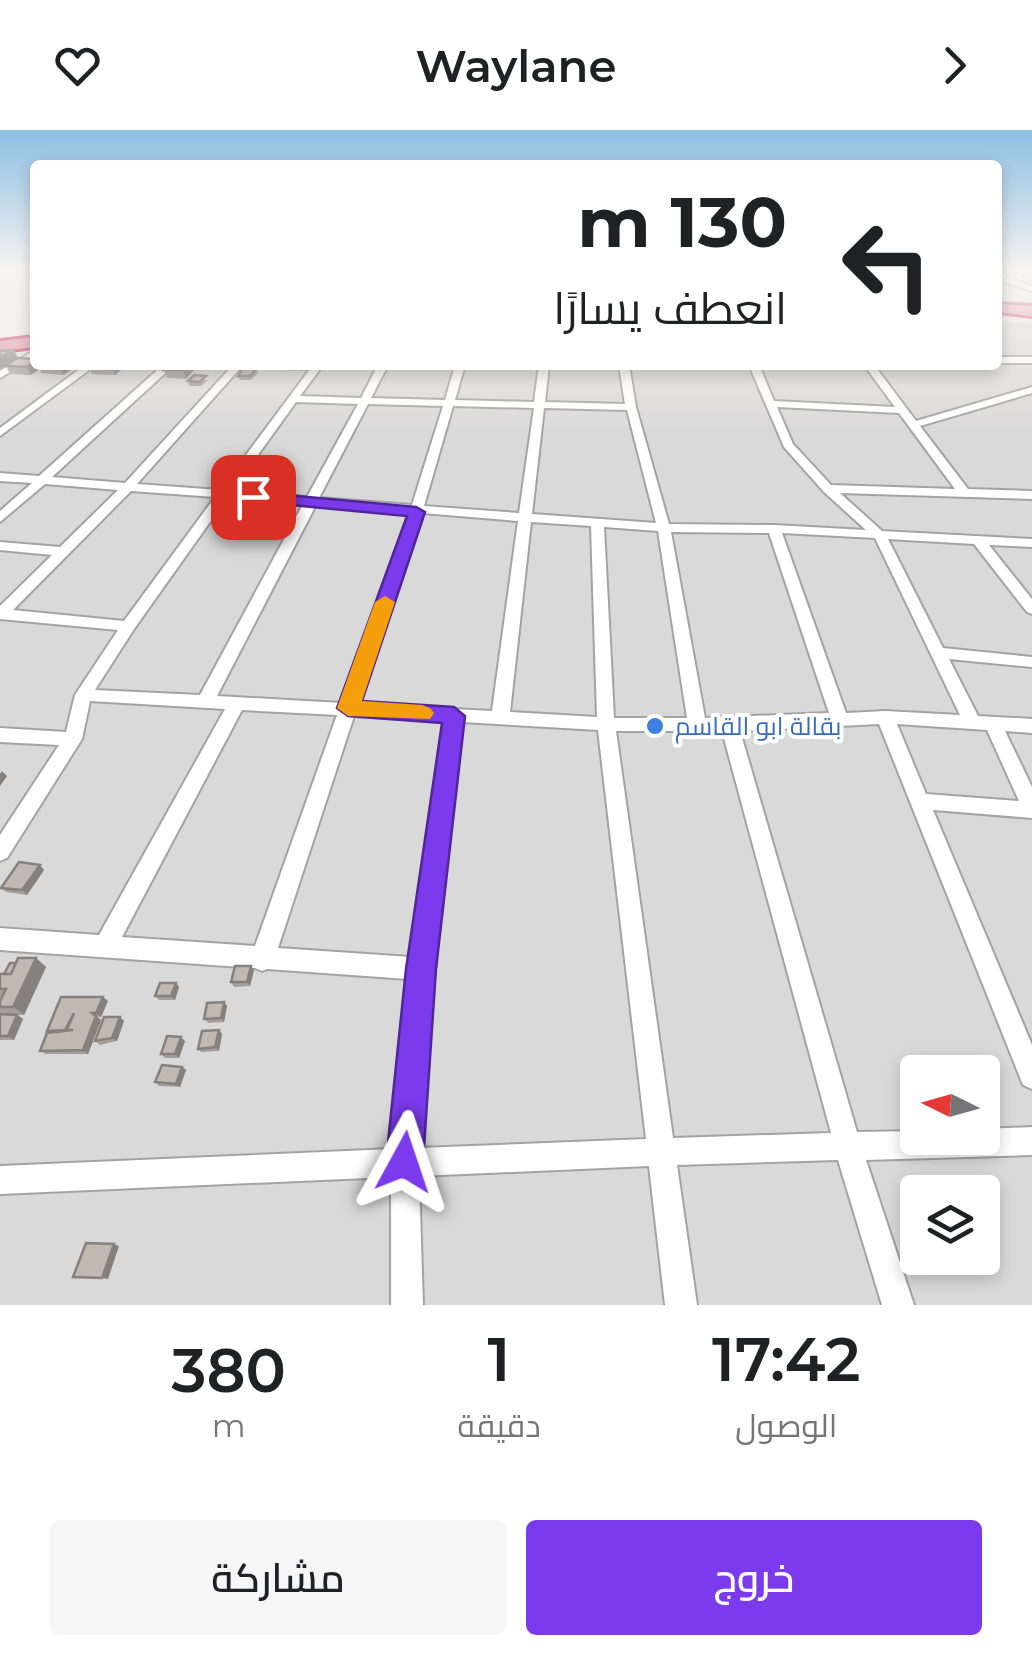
<!DOCTYPE html>
<html lang="ar">
<head>
<meta charset="utf-8">
<style>
  :root { --surface:#fff; --page:#f6f6f6; --text:#202124; --muted:#757577; --accent:#7c3aed }
  body { margin:0; font-family:Montserrat,Cairo,sans-serif; background:var(--page); color:var(--text); direction:rtl; height:100vh; display:flex; flex-direction:column; font-size:38px; white-space:nowrap }
  * { box-sizing:border-box; margin:0 }
  p { font-size:32px; color:var(--muted) }
  .icon { flex:none; width:55px; height:55px; fill:none; stroke:currentColor; stroke-width:2; stroke-linecap:round; stroke-linejoin:round }
  .map { position:relative; height:1175px; overflow:hidden; direction:ltr }
  .drawer { display:flex; flex-direction:column; background:var(--surface); flex:1 }
  .drawer>* { flex:none }
  .hud { position:absolute; left:30px; top:30px; width:972px; height:210px; border-radius:10px; box-shadow:0 5px 15px #0003; direction:rtl; background:#fff; color:var(--text); overflow:hidden }
  .needle { width:65px; rotate:275deg }
  .buttons { position:absolute; left:900px; top:925px; display:grid; gap:20px }
  .buttons a { display:grid; place-items:center; width:100px; height:100px; border-radius:10px; background:var(--surface); box-shadow:0 5px 15px #0003; font-size:50px }
  .pin { position:absolute; display:grid; place-items:center; width:85px; height:85px; color:#fff; margin:-42px; border-radius:20px; box-shadow:0 5px 15px #0006 }
  .me { position:absolute; width:110px; margin:-55px; rotate:5deg; stroke-linejoin:round; filter:drop-shadow(0 0 8px #0008) }
  .turn { display:flex; align-items:center; gap:35px; height:210px; padding:0 50px; font-size:45px }
  .turn .icon { width:130px; height:130px; stroke-width:2.5 }
  .turn b { display:block; font-size:70px; line-height:85px }
  .eta { display:flex; justify-content:space-evenly; align-items:center; height:170px; text-align:center }
  .eta b { font-size:60px; font-weight:600; line-height:70px }
  .button { display:flex; gap:20px; margin-top:auto; padding:20px 50px }
  .button a { flex:1; height:115px; border-radius:10px; background:var(--accent); color:#fff; font-size:40px; font-weight:600; line-height:115px; text-align:center }
  .button a+a { background:var(--page); color:var(--text) }
  header { display:flex; justify-content:space-between; align-items:center; height:130px; padding:0 50px; background:var(--surface); font-size:45px; font-weight:600 }
  .map>svg:first-child { display:block }
</style>
</head>
<body>
<header><svg class="icon" aria-label="forward" viewBox="0 0 24 24"><path d="M9 5l7 7-7 7"/></svg>Waylane<svg class="icon" aria-label="heart" viewBox="0 0 24 24"><path d="M12 20l-8-8c-3-5 5-10 8-4 3-6 11-1 8 4z"/></svg></header>
<div class="map">
<svg width="1032" height="1175" viewBox="0 0 1032 1175">
  <rect width="100%" height="100%" fill="#ede9e2"/>
  <path fill="#dad9d9" fill-rule="evenodd" d="M998,191L1032,193V1175H0V228L35,224V235H998ZM918,942H982V1008H918ZM918,1062H982V1128H918Z"/>
  <g fill="none" stroke-linecap="round" stroke-linejoin="round">
    <defs>
      <path id="street" d="M0,140H27L0,143Z
        M998,140H1001L1007,147L1032,156V161L1001,151Z
        M35,220V227L0,248V241Z
        M998,227H1032V233H998Z
        M85,235H96L0,306V298Z
        M163,235H174L52,347L125,353L233,235H243L137,354L220,360L310,239L278,238L273,235H323L300,266L361,268L378,235H388L371,268L445,270L455,235H465L455,270L534,272L539,235H549L545,272L625,274L619,235H629L636,277L669,394L774,395L866,400L824,362L784,317L749,235H759L774,271L895,277L864,235H874L916,291L1032,257V263L920,296L968,359L1032,361V369L840,363L882,401L1032,409V417L989,415L1032,469V484L1027,482L974,414L888,409L943,518L1032,527V537L949,529L978,586L1032,589V603L1005,601L1032,657V688L933,680L1032,915V959L1023,955L879,594L740,601L857,1002L918,1001V1008H982V999L1032,997V1025L866,1030L914,1175H882L838,1030L677,1035L697,1175H665L649,1036L419,1046L423,1175H391V1047L0,1064V1036L392,1019L408,849L267,839L262,841L255,838L0,820V798L99,805L225,579L90,571L82,609L7,728L0,731V705L59,615L0,612V598L66,602L75,565L118,500L0,489V476L52,425L0,420V412L60,417L118,360L45,354L0,392V381L32,353L0,351V343L39,346ZM296,272L358,274L307,367L232,361ZM368,274L443,276L412,375L319,368ZM453,276L534,278L519,383L424,376ZM777,277L899,283L955,359L831,355L793,314ZM544,278L627,280L656,393L532,384ZM131,361L215,367L124,491L13,480ZM227,368L303,374L200,565L95,560L134,499ZM316,375L410,382L342,573L217,566ZM422,383L518,391L492,581L359,574ZM531,392L591,396L597,587L510,582ZM604,397L658,401L687,588H614ZM671,402L769,403L829,583L705,588ZM782,403L875,408L960,585L885,581L846,583ZM242,580L337,585L255,816L122,807ZM354,586L444,591L411,827L278,818ZM462,592L598,600L646,1009L420,1018L433,839ZM897,594L987,600L1019,671L926,664ZM616,601H722L831,1003L673,1008Z"/>
      <path id="highway" d="M998,174L1032,176V186L998,182Z
        M35,207V217L0,221V211Z"/>
    </defs>
    <use href="#street" stroke="#a3a3a3" stroke-width="4"/>
    <use href="#highway" stroke="#cb2e66" stroke-width="6"/>
    <use href="#street" fill="#fff" fill-rule="evenodd"/>
    <use href="#highway" fill="#e08d9e" fill-rule="evenodd"/>
  </g>
  <path fill="#a69e99" d="M35,140V152H28L25,144Z
    M18,228L35,235H79L63,245L41,243L40,239L31,245L10,244L6,236Z
    M89,235H124V237L115,245L92,244L88,236Z
    M206,235H227L224,238L207,237Z
    M257,238L258,243L251,250H240L238,246Z
    M164,240H194L186,249L167,248Z
    M208,250L201,256H189L188,251Z
    M40,735L44,740L27,765L6,762L1,758Z
    M36,828L46,837L24,885H18L23,889L14,910H0V869L2,868L0,867V844H4L16,833Z
    M251,836L254,840L250,856L234,857L231,852Z
    M176,853L179,857L175,870H159L155,866Z
    M108,871L101,887H97L101,890L88,924H46L40,921L49,903L47,901Z
    M224,872L227,876L224,892L208,893L204,889Z
    M120,887L124,891L117,911L100,915L95,911Z
    M219,900L222,904L219,921L201,922L198,919Z
    M185,911L179,928H165L161,924Z
    M182,937L186,940L180,957L159,956L155,952Z"/>
  <path fill="#87817d" d="M14,220L18,228L0,239V227Z
    M35,231V235H38L40,239L31,245L27,237Z
    M61,235H79L63,245L59,236Z
    M113,235H124V237L115,245L112,236Z
    M188,235H192L194,240L186,249L183,240Z
    M2,641L7,646L0,656V644Z
    M40,735L44,740L27,765L22,760Z
    M36,828L46,837L24,885L13,877Z
    M251,836L254,840L250,856L247,852Z
    M176,853L179,857L175,870L171,866Z
    M103,867L108,871L101,887L96,883Z
    M224,872L227,876L224,892L221,888Z
    M17,885L23,889L14,910L8,906Z
    M96,886L101,890L88,924L83,920Z
    M120,887L124,891L117,911L112,908Z
    M219,900L222,904L219,921L215,917Z
    M181,907L185,911L179,928L175,924Z
    M182,937L186,940L180,957L176,954Z
    M114,1114L119,1116L108,1149L102,1148Z"/>
  <path fill="#c1b8b2" stroke="#87817d" stroke-width="2.5" d="M14,220L0,227V221Z
    M17,228L35,229V231L27,237L6,236Z
    M169,235H188L183,240H164Z
    M243,238H257L250,246H238Z
    M194,245L206,246L200,252L188,251Z
    M19,732L40,735L22,760L1,758Z
    M18,828H36L13,877H0V871L6,859H0V844H11Z
    M10,833H16L11,844H4Z
    M235,836H251L247,852H231Z
    M160,853H176L171,866H155Z
    M61,867H103L96,883H92L96,886L83,920L40,921L47,903L73,900H67L74,883L65,900L47,901Z
    M224,872L221,888L204,889L207,873Z
    M0,884L17,885L8,906H0Z
    M104,887H120L112,908L95,911Z
    M219,900L215,917L198,919L202,901Z
    M167,906L181,907L175,924H161Z
    M162,935L182,937L176,954L155,952Z
    M86,1113L114,1114L102,1148L73,1147Z"/>
  <linearGradient id="sky" x2="0" y2="1"><stop stop-color="#8dbee2"/><stop offset="0.46" stop-color="#f7f5f2"/><stop offset="1" stop-color="#f7f5f2" stop-opacity="0"/></linearGradient>
  <rect width="1032" height="304" fill="url(#sky)"/>
  <path fill="#7c3aed" stroke="#51269a" stroke-width="2.5" d="M253,362L416,377L425,382L362,571L454,577L465,586L436,839L423,1032L417,1045L404,1051L392,1045L386,1032L406,839L442,593L348,586L337,578L407,386L248,371L245,367Z"/>
  <path fill="#f59e0b" d="M385,466L395,472L362,571L422,575L430,578L434,583L430,589L348,586L337,578L375,472Z"/>
  <circle fill="#3f7fe0" stroke="#fff" stroke-width="4" cx="655" cy="596" r="10"/>
  <g text-anchor="middle" dominant-baseline="central" stroke-width="8" stroke-linejoin="round" paint-order="stroke">
    <g font-size="25" fill="#366cbe" stroke="#fff" text-anchor="start">
      <text x="675" y="596">بقالة ابو القاسم</text>
    </g>
  </g>
</svg>
<div class="buttons">
<a><svg class="needle" viewBox="-14 -14 28 28"><path d="M0-13l5 13h-10z" fill="#e53935"/><path d="M0 13l5-13h-10z" fill="#757577"/></svg></a>
<a><svg class="icon" aria-label="layers" viewBox="0 0 24 24"><path d="M12 4l9 5-9 5-9-5zM3 14l9 5 9-5"/></svg></a>
</div>
<div class="pin" style="left:253px;top:367px;background:#d93025"><svg class="icon" aria-label="arrive" viewBox="0 0 24 24"><path d="M6 21V4h12l-3 4 3 4H6"/></svg></div>
<svg class="me" style="left:404px;top:1032px" viewBox="-20 -20 40 40"><path d="M0-17L14 15 0 8-14 15z" fill="#7c3aed" stroke="#fff" stroke-width="4"/></svg>
<div class="hud">
<div class="turn"><svg class="icon" aria-label="left" viewBox="0 0 24 24"><path d="M17 20v-9H6M10 6l-5 5 5 5"/></svg><div><b>130 m</b>انعطف يسارًا</div></div>
</div>
</div>
<section class="drawer">
<div class="eta">
<div><b>17:42</b><p>الوصول</p></div>
<div><b>1</b><p>دقيقة</p></div>
<div><b>380</b><p>m</p></div>
</div>
<div class="button"><a>خروج</a><a>مشاركة</a></div>
</section>
</body>
</html>
